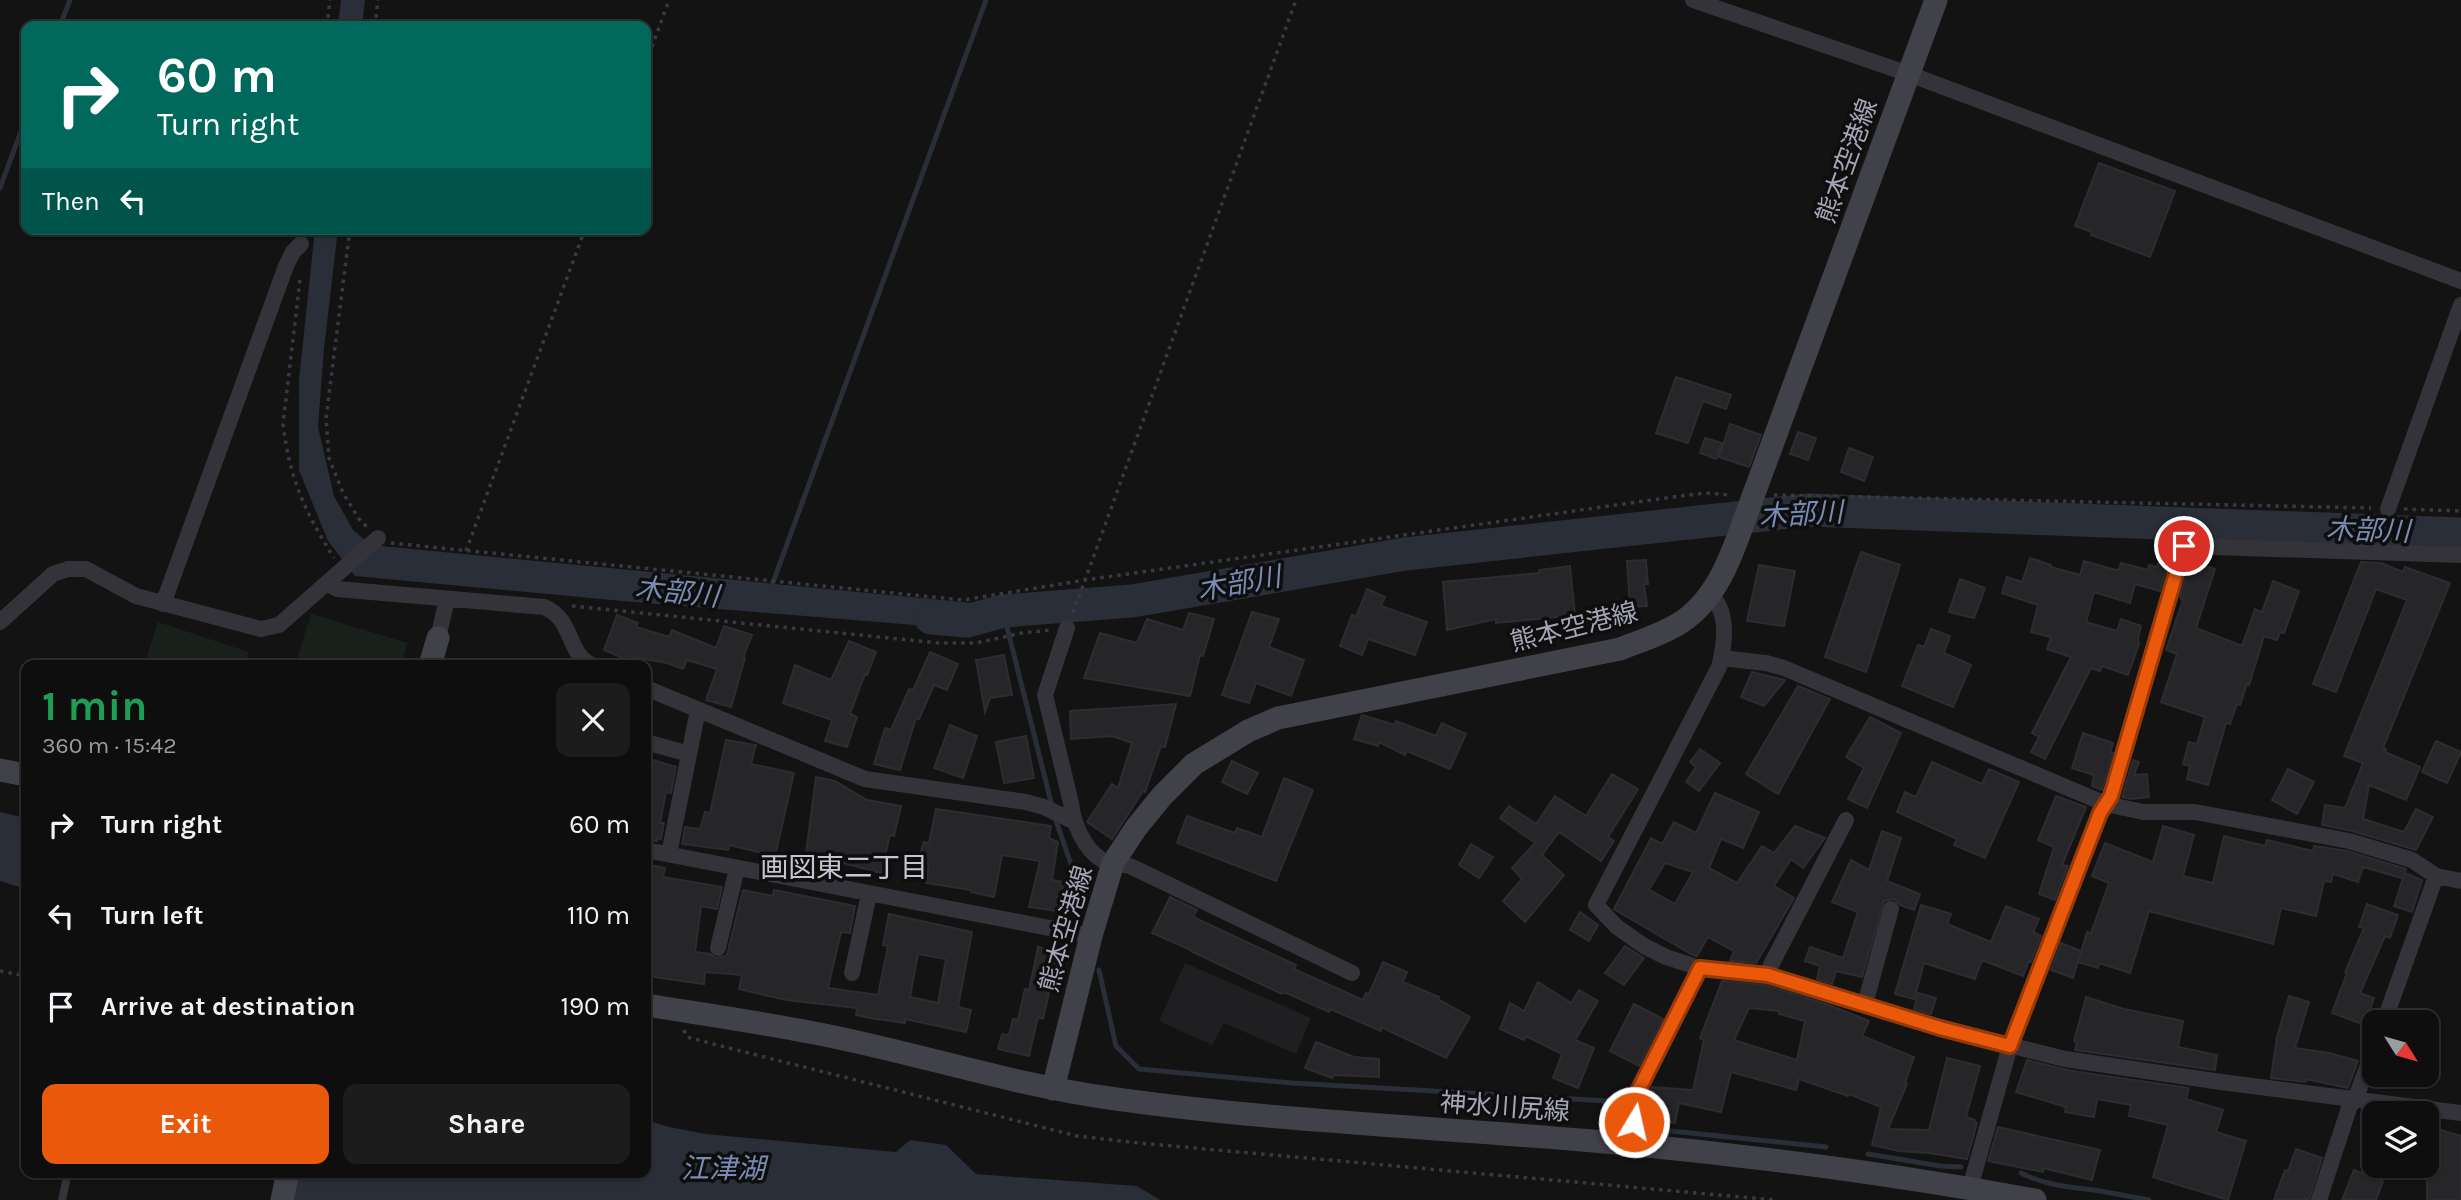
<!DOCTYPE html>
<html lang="en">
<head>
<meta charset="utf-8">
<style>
  :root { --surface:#0e0e0f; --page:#1c1c1d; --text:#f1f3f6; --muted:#9b9c9e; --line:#2e2e2f; --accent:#ea580c }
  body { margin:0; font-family:Karla,"Noto Sans JP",sans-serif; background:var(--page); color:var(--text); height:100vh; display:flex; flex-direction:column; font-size:26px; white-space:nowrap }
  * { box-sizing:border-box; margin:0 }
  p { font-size:23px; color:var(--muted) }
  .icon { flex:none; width:38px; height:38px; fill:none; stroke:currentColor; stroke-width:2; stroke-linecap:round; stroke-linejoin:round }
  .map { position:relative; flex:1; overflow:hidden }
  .sheet { position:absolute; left:21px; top:660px; width:630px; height:518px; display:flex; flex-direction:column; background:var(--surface); border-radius:14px; box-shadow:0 2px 5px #0004,0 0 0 2px var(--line) }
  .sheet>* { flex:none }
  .hud { position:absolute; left:21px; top:21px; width:630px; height:214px; border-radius:14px; box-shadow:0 2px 5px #0004,0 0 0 2px var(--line); background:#00695c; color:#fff; overflow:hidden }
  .needle { width:46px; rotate:127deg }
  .controls { position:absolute; left:2362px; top:1010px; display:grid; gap:14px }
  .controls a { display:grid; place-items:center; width:77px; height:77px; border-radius:14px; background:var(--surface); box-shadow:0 2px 5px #0004,0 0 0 2px var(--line); font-size:35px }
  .pin { position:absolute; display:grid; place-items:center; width:60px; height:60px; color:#fff; margin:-30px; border:4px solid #fff; border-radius:50%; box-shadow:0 2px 7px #0007 }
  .me { position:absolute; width:77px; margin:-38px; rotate:9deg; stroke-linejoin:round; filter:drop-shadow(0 0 5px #0008) }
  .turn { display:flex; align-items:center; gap:24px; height:147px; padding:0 21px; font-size:32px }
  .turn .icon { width:91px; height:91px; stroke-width:2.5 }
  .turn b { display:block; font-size:49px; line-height:60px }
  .then { display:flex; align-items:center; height:66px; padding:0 21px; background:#0003; gap:14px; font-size:26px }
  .round { display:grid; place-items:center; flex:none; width:74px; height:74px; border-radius:14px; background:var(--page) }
  .headline { display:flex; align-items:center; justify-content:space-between; height:119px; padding:0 21px }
  h1 { font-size:42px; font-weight:700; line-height:52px; color:#1e9e55 }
  .action { display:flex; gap:14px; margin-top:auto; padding:14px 21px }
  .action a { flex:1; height:80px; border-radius:14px; background:var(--accent); color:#fff; font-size:28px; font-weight:700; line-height:80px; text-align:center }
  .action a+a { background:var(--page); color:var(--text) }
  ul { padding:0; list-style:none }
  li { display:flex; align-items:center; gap:21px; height:91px; padding:0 21px }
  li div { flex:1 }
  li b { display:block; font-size:26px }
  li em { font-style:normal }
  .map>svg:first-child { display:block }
</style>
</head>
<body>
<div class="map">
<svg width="2461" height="1200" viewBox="0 0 2461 1200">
  <rect width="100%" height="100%" fill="#131314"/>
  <path fill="#1f1f21" d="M1185,963L1311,1018L1296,1054L1224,1023L1212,1045L1159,1021Z"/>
  <path fill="#191f1b" d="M311,614L408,643L401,665H295Z
    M158,622L249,652L244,665H144Z"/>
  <path fill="#292e38" d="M341,0H365L362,26H338Z
    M315,229H338L324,349L318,427L334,496L353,530L371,545L973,603L976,630L622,601L355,576L328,541L299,470V380Z
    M0,812L26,818V889L0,881Z
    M646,1120L669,1127L706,1134L896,1152L910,1140L946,1145L976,1174L1137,1186L1160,1200H288L278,1173L646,1172Z"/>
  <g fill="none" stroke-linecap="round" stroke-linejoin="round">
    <path stroke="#292e38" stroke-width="5" d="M60,26L70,0
      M0,188L26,118
      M771,588L986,0
      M1003,611L1052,806
      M1054,815L1071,864L1082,902
      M1099,970L1116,1046L1139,1069L1292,1083L1608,1101
      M1651,1129L1826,1147
      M1868,1154L1940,1166L1961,1167
      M2021,1173C2047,1186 2072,1187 2100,1191C2116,1194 2132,1197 2149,1200"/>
    <path stroke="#292e38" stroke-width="33" d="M931,618L967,621L1003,611L1132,601L1405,554L1808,510L2461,534"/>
  </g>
  <path fill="#262628" stroke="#2d2c30" stroke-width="2" fill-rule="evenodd" d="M2099,163L2175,191L2150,257L2091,235L2092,232L2075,226Z
    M1676,377L1731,395L1726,409L1703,401L1688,443L1656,433Z
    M1730,424L1761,435L1749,467L1719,457Z
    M1798,432L1816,438L1808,460L1790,454Z
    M1705,438L1722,443L1716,459L1700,453Z
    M1849,448L1873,457L1864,481L1841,472Z
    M1861,552L1900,565L1866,672L1825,657Z
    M2161,553L2170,555L2160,591L2135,584L2130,603L2094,592L2086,622L2117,631L2121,619L2141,626L2138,638L2139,644L2128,675L2102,666L2100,671L2091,668L2045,759L2031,752L2039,737L2032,733L2071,657L2047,649L2051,637L2031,632L2038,605L2002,593L2007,577L2022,582L2030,558L2051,565V567L2080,575L2084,561L2116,570L2119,569L2121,563L2148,570L2149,565L2157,567Z
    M1646,560L1648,584H1644L1647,606L1630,607L1627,561Z
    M2191,561L2215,569L2196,628L2242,646L2255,609L2262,612L2273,581L2299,591L2284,633L2280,632L2277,640L2264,636L2249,685L2247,684L2240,705L2237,704L2230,724L2226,723L2208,785L2187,779L2190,766L2183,764L2189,742L2197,744L2205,717L2161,702L2177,654L2166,650L2183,600L2181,599L2180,596Z
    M2361,562L2381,563L2403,572L2405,567L2450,583L2383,748L2386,749L2385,752L2420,767L2406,800L2369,785L2363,819L2404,832L2416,809L2433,817L2416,850L2352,831L2322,825L2325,805L2345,808L2363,763L2344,756L2407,600L2376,589L2336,692L2313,684Z
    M1759,565L1795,571L1784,626L1747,621Z
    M1570,566L1575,615L1496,623V619L1447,630L1443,582L1540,573L1539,570Z
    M1960,579L1985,588L1974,618L1949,612Z
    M1367,589L1385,597L1381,606L1427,622L1415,655L1368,639L1362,655L1340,646L1352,615L1356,617Z
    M1252,612L1279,619L1269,647L1304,660L1291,696L1256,683L1249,703L1222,695Z
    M1189,613L1214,619L1203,656L1200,655L1190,696L1084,678L1100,633L1137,643L1147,619L1183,630Z
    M617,615L638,623L636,627L669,637L672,630L716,648L724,626L752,635L743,658H745L731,707L706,700L717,669L687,660L683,669L667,663L627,656L625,659L604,650Z
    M1931,629L1950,636L1944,653L1971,665L1953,707L1902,686L1918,645L1924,647Z
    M849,641L876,652L867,675L865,674L850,714L857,717L847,747L825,741L832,720L783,703L795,665L831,680Z
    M930,652L958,664L947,690L934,685L919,719L916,718L900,770L874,764L885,728L891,730L909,689L913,690Z
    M1004,655L1012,695L990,698L985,712L976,660Z
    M1752,672L1785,680L1764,706L1741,697Z
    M1798,686L1830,699L1778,794L1746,774Z
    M1176,704L1165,747L1161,746L1145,792L1143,791L1112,839L1087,822L1112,784L1118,788L1132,743L1112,736L1071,739L1070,711Z
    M1362,715L1395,725L1396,721L1436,736L1442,723L1466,734L1450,769L1407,751L1405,755L1379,742L1378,746L1354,739Z
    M1870,717L1901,733L1867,808L1848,799L1864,768L1846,757Z
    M950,725L977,736L963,778L934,768Z
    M2083,733L2113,743L2110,753H2113L2102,790L2092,786L2094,775L2072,768Z
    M1026,736L1034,778L1004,783L996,742Z
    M726,740L756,745L751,764L794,773L775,856L729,845L728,850L682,844L685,827L700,829L705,812L710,813Z
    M2436,741L2461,752L2447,783L2422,772Z
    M1700,749L1720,763L1699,791L1686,782L1696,767L1690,762Z
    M646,758L676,767L671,793L666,792L660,823H664L661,839L657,838V841L646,840Z
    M2133,760L2139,762L2134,775L2147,774L2149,797L2131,799L2122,797Z
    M1232,761L1258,773L1247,794L1222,782Z
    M1932,762L1982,784L1989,769L2019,782L1985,858L1954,845L1957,839L1897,812L1905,792L1916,797Z
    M2288,769L2314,782L2297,814L2272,800Z
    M1612,774L1638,789L1608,837L1614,841L1601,861L1559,832L1542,855L1564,875L1525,922L1503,901L1522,879L1512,868L1535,843L1500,818L1509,806L1536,824L1555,796L1586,816Z
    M816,777L835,781L867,800L901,806L894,836L890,835L881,873L840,862V866L805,861Z
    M1284,778L1313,790L1276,881L1177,843L1187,816L1235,833L1237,828L1262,837Z
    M1715,793L1759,812L1743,848L1721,839L1709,868L1737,883L1762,846L1774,853L1795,826L1825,838L1803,868L1791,859L1774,886L1794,898L1756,963L1730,961L1734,951L1708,937L1697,956L1691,954L1614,909L1651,838L1662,844L1674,822L1696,833ZM1665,863L1693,872L1675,904L1649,890Z
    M2056,796L2086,807L2062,865L2068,866L2055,900L2039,894L2054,847L2038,840Z
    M936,809L1051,826L1049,838L1058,842L1052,880L1064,882L1056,911L1029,907L1040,861L1002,855L994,897L971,892V890L926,883L929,865L918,860L924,842L929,843Z
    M2163,826L2194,835L2183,876L2213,883L2224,836L2265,846L2267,840L2313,851L2314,846L2347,851L2406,869L2405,873L2422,880L2412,912L2394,906L2404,875L2402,878L2363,867L2358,882L2333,874L2331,882L2324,881L2316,916L2281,908L2273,944L2149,911L2130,973L2099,963L2098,968L2078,962L2087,932L2091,933L2109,883L2092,876L2105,843L2153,862Z
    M1882,831L1901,838L1887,881L1920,894L1914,910L1900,905L1894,899L1884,901L1862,977L1836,971L1832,984L1817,979L1820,966L1805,961L1810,947L1843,958L1858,912L1832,902L1851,860L1869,870Z
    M1471,844L1493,857L1479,878L1459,865Z
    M646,864L665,868L663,877L722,887L717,909L701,906L695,952L710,954L716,958L726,956L728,951L743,890L773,896L774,890L855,906L850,933L841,932L828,988L878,995L888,946L883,945L889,914L972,932L958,1007L971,1010L966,1032L905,1019V1023L870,1018L856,1015L857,1008L786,1000L739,989L742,975L705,972L704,984L646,976ZM918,954L946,959L938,1003L910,997Z
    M1170,897L1197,910L1193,917L1296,965L1294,969L1363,1000L1366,993L1369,994L1383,962L1407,972L1403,982L1439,997L1438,999L1470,1017L1446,1058L1381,1027V1031L1330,1009L1329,1012L1284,992L1282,994L1191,951V950L1152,933Z
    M2367,904L2398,915L2390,938L2385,936L2360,993L2374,998L2365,1025L2332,1013L2347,973L2345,972L2364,928L2359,927Z
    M1921,905L1951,914L1947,924L1991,942L2006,906L2039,919L2033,932L2041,936L2031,962L2029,961L2023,976L1982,960L1975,979L1924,963L1914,999L1895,994Z
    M1580,912L1598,925L1589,941L1570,930Z
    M2061,943L2081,951L2073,978L2051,970Z
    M1625,946L1644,958L1624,985L1605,973Z
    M1038,947L1061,952L1054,983H1051L1043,1019L1038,1017L1029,1056L998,1049L1002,1034L1009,1035L1013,1019L1018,1020L1025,989L1029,990Z
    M1722,981L1766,985L1829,1005L1869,1021L1862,1036L1914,1057L1905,1083L1907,1084L1888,1129L1929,1130L1947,1058L1980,1066L1966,1117L1975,1120L1974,1122L1977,1123L1967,1159L1929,1153L1899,1151L1872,1145L1881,1107L1849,1094L1848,1096L1799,1079L1796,1090L1731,1072L1721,1112L1679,1103L1675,1123L1653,1120L1655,1104L1665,1100L1648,1096L1652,1087L1693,1090L1704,1040L1700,1038ZM1749,1008L1780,1011L1779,1014L1805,1021L1797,1060L1734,1040Z
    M1538,982L1571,1003L1579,990L1598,1001L1575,1040L1594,1048L1578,1088L1553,1078L1562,1054L1526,1036L1524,1040L1500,1029L1510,1003L1524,1011Z
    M1918,993L1936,998L1931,1014L1914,1009Z
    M2289,996L2309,1002L2295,1048L2329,1053L2358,1061L2348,1088L2306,1079V1082L2271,1078L2277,1037Z
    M2086,997L2124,1009L2183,1021L2178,1047L2217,1055L2215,1070L2075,1050L2077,1042L2074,1041Z
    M1634,1004L1663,1019L1639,1066L1610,1051Z
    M1316,1042L1354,1057L1379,1059V1077L1334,1075L1332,1078L1305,1068Z
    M2027,1060L2072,1071L2189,1088L2186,1099L2223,1110L2216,1132L2246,1141L2228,1200L2153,1177L2168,1125L2129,1116L2131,1105L2097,1099L2094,1117L2065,1112L2066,1107L2016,1092Z
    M2427,1126L2461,1136V1200H2427Z
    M1998,1127L2100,1150L2092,1180L2043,1168V1172L1988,1161Z
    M2296,1149L2322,1158L2309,1200H2274L2285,1170L2288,1171Z
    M2354,1170L2383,1181L2376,1200H2342Z"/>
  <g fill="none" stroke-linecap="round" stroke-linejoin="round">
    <path stroke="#393a40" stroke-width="3.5" stroke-dasharray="3.5 5" stroke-linecap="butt" d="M327,26L330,0
      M375,26L378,0
      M646,63L669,0
      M350,229L326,418L329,458L343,493L359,519L368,528
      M300,280L283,424C290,480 304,510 334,558
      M1774,495L2371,508
      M2404,509L2461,511
      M391,543L963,600L1085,580L1673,497L1705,493L1731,495
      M466,551L585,229
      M572,606L939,643H976L1022,633L1051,630
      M1073,613L1296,0
      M0,971L26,976
      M684,1030L687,1037L729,1048L1077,1136L1139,1143L1775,1200"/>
    <path stroke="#343339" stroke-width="8" d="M62,1200L68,1172"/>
    <path stroke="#343339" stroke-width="16" d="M1693,0L1909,74L2461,281
      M2388,509L2461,305
      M327,583L337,589L544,607C574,619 566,653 592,665
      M1711,595C1729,613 1725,644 1719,667L1596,905L1617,927L1644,946L1666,957L1700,968L1768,975L1940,1028L2065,1059L2221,1082L2461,1113
      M163,604L286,266L293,252L301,244
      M0,622L53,574L68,569H86L136,596L261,629L279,625L378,538
      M1067,628L1045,695L1071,803C1073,823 1084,849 1102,860C1110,864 1121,864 1130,866L1352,973
      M438,638L447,599
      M1721,658L1766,663L1784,668L2106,804L2143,812H2195L2349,841L2412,860L2436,876L2461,881
      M646,688L865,779L1026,802L1044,807L1073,821
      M646,742L689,754
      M646,850L1091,936
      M669,854L698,710
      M718,948L737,868
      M852,973L869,894
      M1768,975L1771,965L1846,820
      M1865,1004L1891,909
      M2384,1022L2436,876
      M1634,1145V1099L1700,968
      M1970,1188L2010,1046L2100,813L2111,796L2184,546L2461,555
      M2319,1200L2349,1108L2358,1092L2375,1046"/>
    <path stroke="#414249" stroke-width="23" d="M430,665L438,638
      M0,770L26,775
      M646,1005C708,1015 772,1024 834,1037C926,1056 1016,1085 1109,1098C1284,1123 1461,1128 1637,1145C1770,1158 1904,1176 2035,1200
      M1053,1089L1091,936L1113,863L1136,828L1162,796L1194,764L1248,731L1278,718L1620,649C1640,641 1661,635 1680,623C1722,596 1735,544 1752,499L1936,0
      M282,1200L288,1172"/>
  </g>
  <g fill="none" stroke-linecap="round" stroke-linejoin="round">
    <defs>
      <path id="route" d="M1634,1122V1099L1700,968L1768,975L1940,1028L2010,1046L2100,813L2111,796L2184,546"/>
    </defs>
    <use href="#route" stroke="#983908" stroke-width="18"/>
    <use href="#route" stroke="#ea580c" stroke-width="12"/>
  </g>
  <g text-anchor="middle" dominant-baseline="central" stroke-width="7" stroke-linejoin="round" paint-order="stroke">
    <g font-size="26" fill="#a4a5b5" stroke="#0e0e0f">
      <text transform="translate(1847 161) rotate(-70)">熊本空港線</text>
      <text transform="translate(1574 627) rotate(-14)">熊本空港線</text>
      <text transform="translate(1066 929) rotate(-74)">熊本空港線</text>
      <text transform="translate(1505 1107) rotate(4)">神水川尻線</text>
    </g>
    <g font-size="28" font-style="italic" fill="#798bb2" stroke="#0e0e0f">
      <text transform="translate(1801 514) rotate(-3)">木部川</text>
      <text transform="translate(2368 530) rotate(2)">木部川</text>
      <text transform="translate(1239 583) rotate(-10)">木部川</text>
      <text transform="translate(677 592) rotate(6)">木部川</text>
      <text x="723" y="1168">江津湖</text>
    </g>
    <g font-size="28" fill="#c5c5d1" stroke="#0e0e0f">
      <text x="844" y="867">画図東二丁目</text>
    </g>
  </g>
</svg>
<div class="controls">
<a><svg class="needle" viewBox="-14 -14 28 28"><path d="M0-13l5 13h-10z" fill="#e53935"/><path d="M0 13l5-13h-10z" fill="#9b9c9e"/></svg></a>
<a><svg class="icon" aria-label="layers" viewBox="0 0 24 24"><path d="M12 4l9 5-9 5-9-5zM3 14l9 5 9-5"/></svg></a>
</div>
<div class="pin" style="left:2184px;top:546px;background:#d93025"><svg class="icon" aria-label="arrive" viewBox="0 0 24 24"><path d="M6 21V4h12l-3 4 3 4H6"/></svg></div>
<svg class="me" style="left:1634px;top:1122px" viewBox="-20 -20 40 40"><circle r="17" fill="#ea580c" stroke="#fff" stroke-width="3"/><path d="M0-11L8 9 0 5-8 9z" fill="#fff"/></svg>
<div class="hud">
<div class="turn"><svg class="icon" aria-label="right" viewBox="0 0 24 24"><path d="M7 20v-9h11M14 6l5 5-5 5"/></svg><div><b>60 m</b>Turn right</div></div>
<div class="then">Then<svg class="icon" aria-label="left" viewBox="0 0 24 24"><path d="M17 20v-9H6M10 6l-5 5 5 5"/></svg></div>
</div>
<section class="sheet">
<div class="headline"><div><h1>1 min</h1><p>360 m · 15:42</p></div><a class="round"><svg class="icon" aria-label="close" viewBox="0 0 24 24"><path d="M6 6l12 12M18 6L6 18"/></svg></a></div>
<ul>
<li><svg class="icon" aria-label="right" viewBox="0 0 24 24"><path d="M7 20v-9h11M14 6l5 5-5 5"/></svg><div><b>Turn right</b></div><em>60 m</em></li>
<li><svg class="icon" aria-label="left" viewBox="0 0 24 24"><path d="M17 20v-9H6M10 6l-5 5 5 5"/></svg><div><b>Turn left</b></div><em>110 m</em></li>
<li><svg class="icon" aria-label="arrive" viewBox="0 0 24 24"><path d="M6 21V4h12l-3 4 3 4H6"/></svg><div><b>Arrive at destination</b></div><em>190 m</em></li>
</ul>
<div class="action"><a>Exit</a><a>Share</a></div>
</section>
</div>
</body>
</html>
